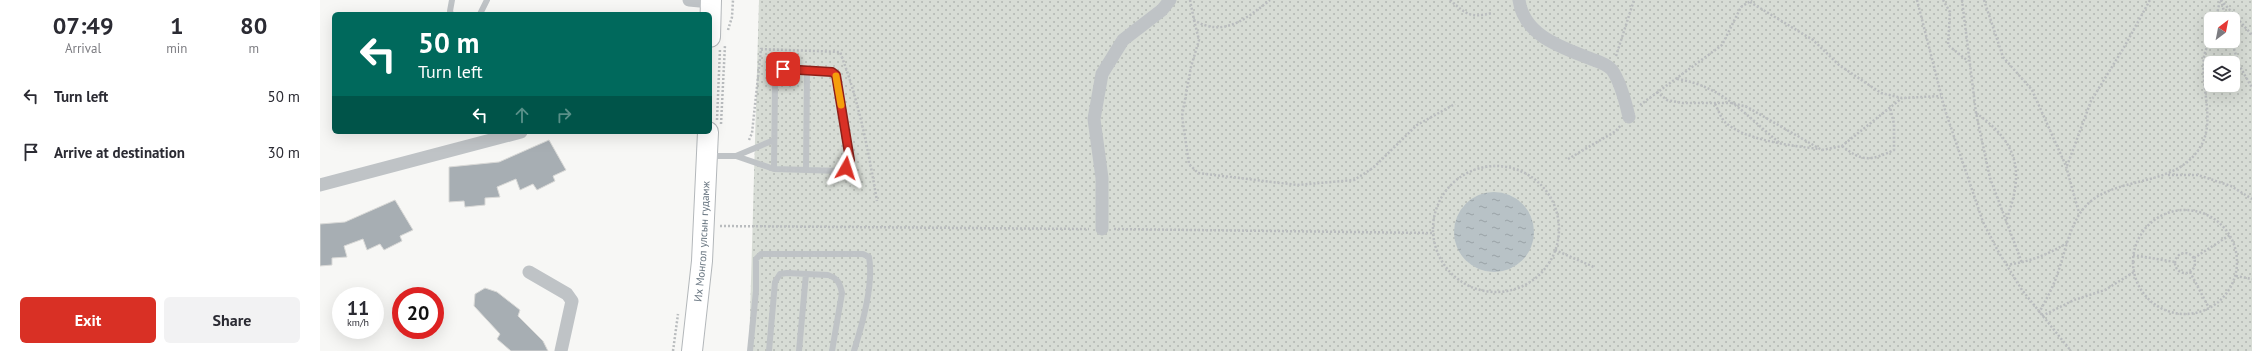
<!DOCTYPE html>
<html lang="en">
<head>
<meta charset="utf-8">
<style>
  :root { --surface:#fff; --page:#f2f2f3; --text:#2b2b33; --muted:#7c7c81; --accent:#d93025 }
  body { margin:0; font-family:"PT Sans",sans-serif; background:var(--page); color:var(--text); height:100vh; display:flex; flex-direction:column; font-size:15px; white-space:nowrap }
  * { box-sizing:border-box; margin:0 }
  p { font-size:13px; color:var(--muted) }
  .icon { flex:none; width:22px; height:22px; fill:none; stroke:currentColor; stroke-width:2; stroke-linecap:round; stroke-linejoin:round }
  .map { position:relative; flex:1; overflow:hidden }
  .sheet { display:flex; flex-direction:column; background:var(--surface); width:320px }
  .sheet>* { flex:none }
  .hud { position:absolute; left:12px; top:12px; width:380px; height:122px; border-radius:6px; box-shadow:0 4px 16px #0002; background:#00695c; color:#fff; overflow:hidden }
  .needle { width:26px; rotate:32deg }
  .tools { position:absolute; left:1884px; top:12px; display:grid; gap:8px }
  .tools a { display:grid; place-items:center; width:36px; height:36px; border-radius:6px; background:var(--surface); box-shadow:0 4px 16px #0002; font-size:20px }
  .speed { position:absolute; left:12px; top:287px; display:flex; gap:8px; font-size:20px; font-weight:700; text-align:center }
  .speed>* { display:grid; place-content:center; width:52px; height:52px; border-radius:50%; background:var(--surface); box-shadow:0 4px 16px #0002; line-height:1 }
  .speed small { font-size:10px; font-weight:400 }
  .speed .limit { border:6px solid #d22; background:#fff; color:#111 }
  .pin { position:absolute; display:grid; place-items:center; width:34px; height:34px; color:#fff; margin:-17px; border-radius:8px; box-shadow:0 2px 6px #0006 }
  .me { position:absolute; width:44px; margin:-22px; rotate:6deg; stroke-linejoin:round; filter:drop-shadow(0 0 3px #0008) }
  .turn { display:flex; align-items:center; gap:14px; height:84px; padding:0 20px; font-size:18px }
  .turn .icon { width:52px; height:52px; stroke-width:2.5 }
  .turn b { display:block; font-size:28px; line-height:34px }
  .lanes { display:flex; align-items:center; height:38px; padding:0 20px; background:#0003; justify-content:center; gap:20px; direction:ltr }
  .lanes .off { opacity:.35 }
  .eta { display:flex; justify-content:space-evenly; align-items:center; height:68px; text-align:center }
  .eta b { font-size:24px; font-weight:700; line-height:28px }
  .primary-button { display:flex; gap:8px; margin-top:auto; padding:8px 20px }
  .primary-button a { flex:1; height:46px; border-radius:6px; background:var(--accent); color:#fff; font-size:16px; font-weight:700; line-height:46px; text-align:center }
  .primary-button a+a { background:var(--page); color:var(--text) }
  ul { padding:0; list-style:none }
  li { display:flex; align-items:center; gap:12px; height:56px; padding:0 20px }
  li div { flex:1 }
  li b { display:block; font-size:15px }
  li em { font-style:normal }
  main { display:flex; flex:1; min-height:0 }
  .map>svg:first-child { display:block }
</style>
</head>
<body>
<main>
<section class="sheet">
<div class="eta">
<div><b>07:49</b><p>Arrival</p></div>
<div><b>1</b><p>min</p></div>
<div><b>80</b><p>m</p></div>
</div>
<ul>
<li><svg class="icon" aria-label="left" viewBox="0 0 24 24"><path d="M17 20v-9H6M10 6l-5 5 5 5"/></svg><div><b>Turn left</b></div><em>50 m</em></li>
<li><svg class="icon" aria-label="arrive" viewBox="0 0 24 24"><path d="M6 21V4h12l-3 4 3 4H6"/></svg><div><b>Arrive at destination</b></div><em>30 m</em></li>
</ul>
<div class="primary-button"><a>Exit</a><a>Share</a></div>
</section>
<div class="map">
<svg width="1932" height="351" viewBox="0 0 1932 351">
  <defs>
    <pattern id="park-dots" width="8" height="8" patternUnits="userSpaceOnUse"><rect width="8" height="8" fill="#d7dcd5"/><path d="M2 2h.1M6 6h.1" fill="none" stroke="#b2b7b2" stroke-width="1.8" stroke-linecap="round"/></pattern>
    <pattern id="water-ripples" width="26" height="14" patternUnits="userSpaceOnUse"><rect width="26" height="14" fill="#b8c2c6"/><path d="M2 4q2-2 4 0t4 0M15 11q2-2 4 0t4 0" fill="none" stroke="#9aa2a6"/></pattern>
  </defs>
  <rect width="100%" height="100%" fill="#f7f7f5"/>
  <path fill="url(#park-dots)" fill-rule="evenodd" d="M439,0H1932V351H429ZM1891,19H1913V41H1891ZM1891,63H1913V85H1891Z"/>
  <path fill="url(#water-ripples)" d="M1134 232a40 40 0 1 1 80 0a40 40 0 1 1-80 0Z"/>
  <path fill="#a7aeb3" stroke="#d9d9d7" d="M229,140L246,170L233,176L235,181L217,190L213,184L200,190L196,179L177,187L180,197L165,198V205L145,207L144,201L129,202V167L179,162Z
    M75,200L93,230L80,236L82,241L64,250L60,244L47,250L43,239L24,246L27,257L12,258V265L0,266V224L25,222Z
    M165,288L177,292L200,310L198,316L223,341L228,351H191L177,339L180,334L154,306L155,294Z"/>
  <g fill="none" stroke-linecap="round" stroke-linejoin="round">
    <defs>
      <g id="primary">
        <path d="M390,37L391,0"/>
        <path id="s1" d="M372,351L382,261L388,132"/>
      </g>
    </defs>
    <use href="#primary" stroke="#b3b7ba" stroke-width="22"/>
    <path stroke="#b9bcbe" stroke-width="2.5" stroke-dasharray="2 2" stroke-linecap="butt" d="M870,0L874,20C903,38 926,19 950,0
      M1130,0C1147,15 1150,18 1172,13
      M1597,0L1625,110L1663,222L1678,251L1702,290L1751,351
      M1623,0L1630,12L1628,45L1648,61
      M1642,0L1656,113L1670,178L1702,263
      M1664,0L1683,57L1712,90L1746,166L1759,213
      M1901,0L1932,35
      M1901,0L1906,19
      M1430,2L1493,40L1519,65L1561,93L1582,98L1621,96
      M1896,19L1900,0
      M874,20L879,40L871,67L862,116L869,164L878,173L977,185L1034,180L1053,168L1097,125L1135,104
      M408,30L412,17L413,0
      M1912,41L1918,63L1932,88
      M1296,56L1314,0
      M1357,79C1403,86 1426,116 1461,144
      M1337,92L1347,100L1362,103H1412L1427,107L1502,150L1522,146L1582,98
      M1395,104C1398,109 1400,116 1404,121C1422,140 1473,146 1499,149
      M1320,105L1402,45L1421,7L1432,0
      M1656,113C1700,144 1704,173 1686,221
      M397,120L400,49
      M401,124L405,45
      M429,140L432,133L441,49L520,52C539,101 548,149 557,201
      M1522,146C1542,162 1551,161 1574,150V124L1570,107
      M1248,159L1296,131L1301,125
      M1113 229a63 63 0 1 1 126 0a63 63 0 1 1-126 0Z
      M1747,166L1771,101L1803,49L1830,0
      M1848,175H1878L1911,186L1932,199
      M1813 262a52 52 0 1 1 104 0a52 52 0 1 1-104 0Z
      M400,226L769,229
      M794,229L1112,233
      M1235,250L1274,267
      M1855 263a10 10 0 1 1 20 0a10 10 0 1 1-20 0Z
      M1813,255L1855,262
      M1874,258L1910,235
      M1686,265C1709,262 1727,255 1747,243
      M1870,272L1889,308
      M1916,276L1932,279
      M1719,313C1725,301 1733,288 1737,275C1746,251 1750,218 1771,201C1804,175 1859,187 1882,144C1895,118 1880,84 1884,57C1885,50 1889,43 1891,36
      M1722,316L1754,300L1785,290L1814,272
      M353,351L358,314"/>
    <path stroke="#bfc3c6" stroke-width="6" d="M131,14L130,11L132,0
      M160,14L167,0
      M463,69L512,72L516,75L530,160L521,171L454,169L455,84L456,74Z
      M390,156H416L454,140
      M416,156L454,169
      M486,170L487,70
      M430,351L436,291V259L441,254H543L549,257C554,284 542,325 534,351
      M449,351L455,282L460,274L467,273L508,275C518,278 520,284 522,293L512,351
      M479,351L486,274"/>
    <path stroke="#bfc3c6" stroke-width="13" d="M369,0L391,2
      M1199,0C1204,37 1244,48 1274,60C1280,62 1288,65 1292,70C1300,81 1306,104 1309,117
      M0,185L201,132
      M782,229V178L774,119L782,74L803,40L842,10L850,0
      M209,272L247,294L252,301L241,351"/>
    <use href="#primary" stroke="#fff" stroke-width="20"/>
  </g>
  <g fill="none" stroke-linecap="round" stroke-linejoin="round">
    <defs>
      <path id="route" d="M463,69L512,72L516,75L530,160L526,168"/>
    </defs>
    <use href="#route" stroke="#8d1f18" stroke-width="10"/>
    <use href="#route" stroke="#d93025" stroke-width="7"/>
    <path stroke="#f59e0b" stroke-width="7" d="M516,76L521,105"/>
  </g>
  <g text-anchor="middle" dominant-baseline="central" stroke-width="4" stroke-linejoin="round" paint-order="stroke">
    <g font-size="11" fill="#6a7782" stroke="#fff">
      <text stroke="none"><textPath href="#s1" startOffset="110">Их Монгол улсын гудамж</textPath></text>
    </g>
  </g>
</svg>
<div class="tools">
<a><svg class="needle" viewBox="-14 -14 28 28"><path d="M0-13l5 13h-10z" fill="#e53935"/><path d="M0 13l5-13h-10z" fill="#7c7c81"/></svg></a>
<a><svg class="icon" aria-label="layers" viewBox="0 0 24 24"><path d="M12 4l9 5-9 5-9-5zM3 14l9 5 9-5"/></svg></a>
</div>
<div class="speed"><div>11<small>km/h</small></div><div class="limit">20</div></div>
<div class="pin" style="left:463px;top:69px;background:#d93025"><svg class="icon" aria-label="arrive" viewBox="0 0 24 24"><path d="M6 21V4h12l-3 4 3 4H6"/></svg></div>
<svg class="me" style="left:526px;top:168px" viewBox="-20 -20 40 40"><path d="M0-17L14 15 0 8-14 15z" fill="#d93025" stroke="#fff" stroke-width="4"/></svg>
<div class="hud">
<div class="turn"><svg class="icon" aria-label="left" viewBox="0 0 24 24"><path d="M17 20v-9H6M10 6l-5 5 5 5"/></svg><div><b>50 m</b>Turn left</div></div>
<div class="lanes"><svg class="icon" aria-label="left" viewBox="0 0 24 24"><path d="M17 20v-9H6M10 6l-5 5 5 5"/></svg><svg class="icon off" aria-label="ahead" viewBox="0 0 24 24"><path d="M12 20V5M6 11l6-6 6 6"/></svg><svg class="icon off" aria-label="right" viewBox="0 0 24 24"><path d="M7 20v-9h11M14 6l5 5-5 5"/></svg></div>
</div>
</div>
</main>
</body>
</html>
